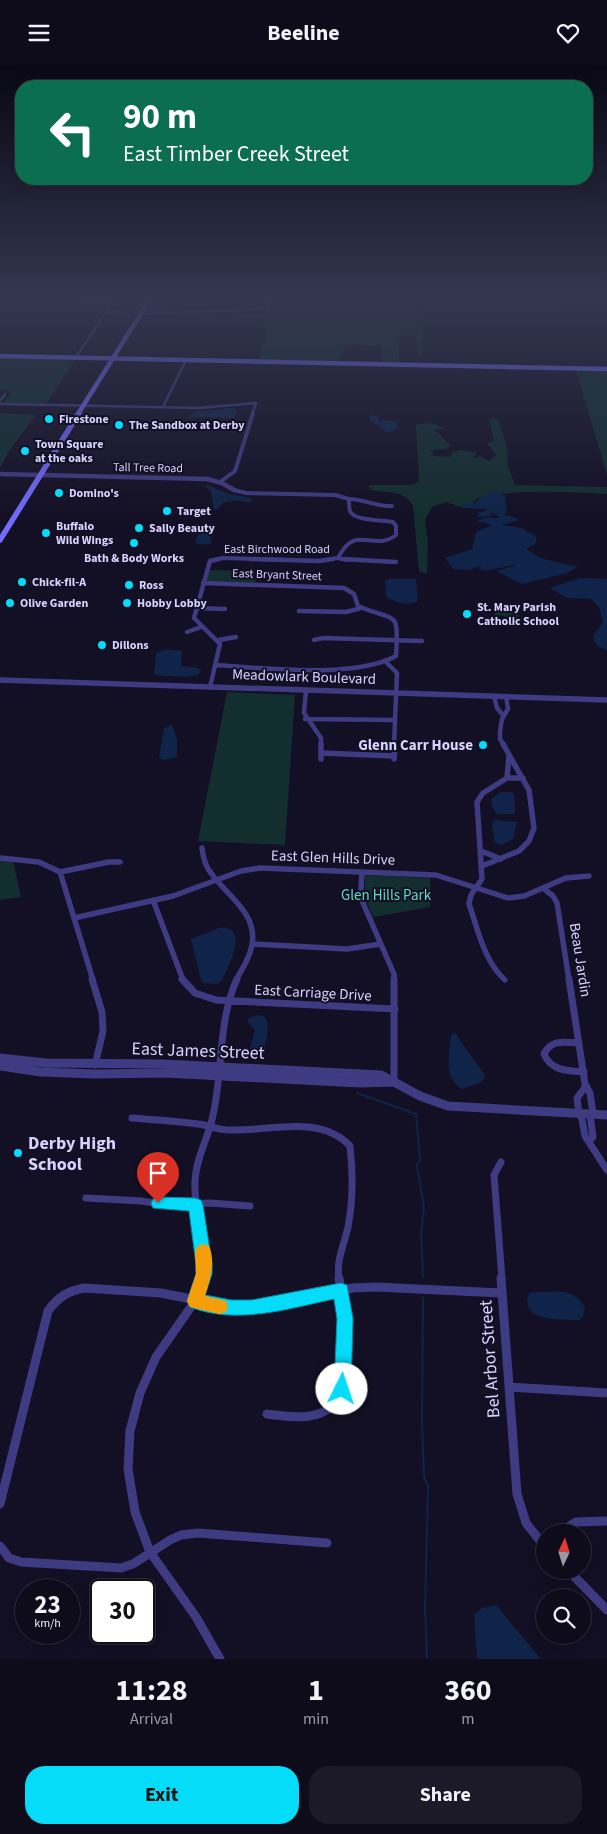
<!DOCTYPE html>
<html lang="en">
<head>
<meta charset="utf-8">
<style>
  :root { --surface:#0e0b1b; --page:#1c1928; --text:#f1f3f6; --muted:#9b9ba3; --line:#2e2b3a; --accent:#04dcf9 }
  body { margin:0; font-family:"Source Sans 3",sans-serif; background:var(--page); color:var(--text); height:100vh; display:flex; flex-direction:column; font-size:19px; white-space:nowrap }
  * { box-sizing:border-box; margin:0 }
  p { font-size:16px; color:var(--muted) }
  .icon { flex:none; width:28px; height:28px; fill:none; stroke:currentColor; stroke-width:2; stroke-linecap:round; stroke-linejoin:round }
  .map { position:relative; height:1594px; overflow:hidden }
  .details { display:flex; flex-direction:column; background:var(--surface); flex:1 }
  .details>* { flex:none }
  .banner { position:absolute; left:15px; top:15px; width:578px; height:105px; border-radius:20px; box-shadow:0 5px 20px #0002,0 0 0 1px var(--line); background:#0b6e4f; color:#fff; overflow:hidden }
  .needle { width:32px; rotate:4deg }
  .tools { position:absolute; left:536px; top:1459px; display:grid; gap:10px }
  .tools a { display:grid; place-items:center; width:55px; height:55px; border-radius:50%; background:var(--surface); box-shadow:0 5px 20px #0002,0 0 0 1px var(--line); font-size:25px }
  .speed { position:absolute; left:15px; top:1514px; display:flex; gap:10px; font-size:25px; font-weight:700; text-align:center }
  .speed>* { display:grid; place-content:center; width:65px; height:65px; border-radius:50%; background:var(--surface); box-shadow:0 5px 20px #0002,0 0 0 1px var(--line); line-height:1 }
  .speed small { font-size:12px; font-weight:400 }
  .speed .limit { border:2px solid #111; border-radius:8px; background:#fff; color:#111 }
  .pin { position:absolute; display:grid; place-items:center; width:42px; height:42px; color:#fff; margin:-51px -21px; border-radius:50% 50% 50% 0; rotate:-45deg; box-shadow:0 0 5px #0007 }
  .pin .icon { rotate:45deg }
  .me { position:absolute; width:55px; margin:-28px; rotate:4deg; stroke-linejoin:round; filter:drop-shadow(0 0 4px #0008) }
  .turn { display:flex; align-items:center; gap:18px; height:105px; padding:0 25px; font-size:22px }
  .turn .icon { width:65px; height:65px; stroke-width:2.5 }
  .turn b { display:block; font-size:35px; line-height:42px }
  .eta { display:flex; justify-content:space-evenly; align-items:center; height:85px; text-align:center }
  .eta b { font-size:30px; font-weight:700; line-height:35px }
  .button { display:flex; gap:10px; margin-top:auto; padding:10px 25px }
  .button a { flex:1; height:58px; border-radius:20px; background:var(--accent); color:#111; font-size:20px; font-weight:700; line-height:58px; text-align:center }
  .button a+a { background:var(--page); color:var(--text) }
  header { display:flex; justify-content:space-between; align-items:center; height:65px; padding:0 25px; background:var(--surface); font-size:22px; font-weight:700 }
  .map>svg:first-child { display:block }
</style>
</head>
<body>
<header><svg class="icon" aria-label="menu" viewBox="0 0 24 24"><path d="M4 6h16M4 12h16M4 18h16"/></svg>Beeline<svg class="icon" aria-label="heart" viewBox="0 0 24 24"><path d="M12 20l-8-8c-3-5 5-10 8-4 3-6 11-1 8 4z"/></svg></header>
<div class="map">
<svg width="607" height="1594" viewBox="0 0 607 1594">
  <rect width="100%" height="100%" fill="#130f24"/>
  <path fill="#122e2e" d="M419,234H424L422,291L418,292L416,269L399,271V298H382V281L346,280L338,296L259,295L268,265L262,260L264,254L191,250L416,253Z
    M552,234H607V249L557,248Z
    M0,293L76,294L46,339L3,338L11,328L0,325Z
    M576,305L607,306V410Z
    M0,348L36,350L9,386L0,403Z
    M493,353L498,355L507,381L508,401L515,420L607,422V429C567,427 528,425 488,430C468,432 477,450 447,437L432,442L425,455L428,477L427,509L419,506L413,441C405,425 387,428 371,425L368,420H412L419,416L416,360C426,358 436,357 444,364H434L451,381L446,384L431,385L434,391L451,392L452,387L461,385L477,388L473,392L477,393L479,390L488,396L496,390L487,379L494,375L489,355Z
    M210,505L258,506L255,518L209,517L206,516Z
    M497,539L515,541L520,545L518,553L494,550Z
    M227,627L295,630L285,780L198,776Z
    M0,796H13L21,832L0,835Z
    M365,810L430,813V842L373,852L365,832Z"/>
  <path fill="#0f2448" d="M234,343L238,344L234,353L189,352L194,347Z
    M371,350L381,351L378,352L380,358L382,355L397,356L398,361L393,366L386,368L380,361L371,357L369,352Z
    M207,420L229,429L246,432L254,435L248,438C239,434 227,435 219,441L220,443L214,445L211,426L205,422Z
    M491,425L506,431L505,438L507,446L504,450L513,452L519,455L502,460L522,463L537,472L535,479L526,484L541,493L578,502L567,508L522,519L496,506L515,501L514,500L484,506L478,503L484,499L470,505L453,504L445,493L472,484L476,467L492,460L476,456L485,453H500L493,448H490L492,451L477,452L479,447L486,446L485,444L461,443L464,438H475L483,430L489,429L487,426Z
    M203,457L206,458L212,478L202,480L195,478Z
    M580,513L607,514V585L597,581L593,572L603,557L599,542L591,534L566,533L550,523Z
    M389,514H416L418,536C408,542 396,537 386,532L385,515Z
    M165,584L182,586L181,601L198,603L201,606L198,610L186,612L154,610L156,589Z
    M172,660L177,674V692L165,695L159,693L164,663Z
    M501,727H511L514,729L515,749H497L492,742L491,734Z
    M494,755L517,757L513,774L501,780L495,778L492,759Z
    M222,862C250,864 227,902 222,916L217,919L204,918L201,915L191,874Z
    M257,950L264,951C272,962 265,980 262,992L258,994L257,989L250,984L255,965L248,957V954Z
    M455,968L485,1010L482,1017L462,1024C443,1013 449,989 451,970Z
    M535,1227C556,1227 573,1222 585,1242L583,1252L579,1255C562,1254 518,1258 529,1228Z
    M496,1540L541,1594H477L474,1550L482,1543Z"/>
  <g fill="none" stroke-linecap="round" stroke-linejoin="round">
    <path stroke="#0f2448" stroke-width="2" d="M357,1028L416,1049L420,1096L417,1100L424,1143L421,1167L423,1212
      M423,1233L422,1357L424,1412L428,1421L425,1543L427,1594"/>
    <path stroke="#3f3b82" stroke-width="2.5" d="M41,234L114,236
      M106,247L141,248
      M141,249L269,244L267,237L263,234
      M76,292L115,234
      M0,336L5,329
      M0,339L104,341L61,340
      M104,341L199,343L256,338L252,349
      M163,342L186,295"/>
    <path stroke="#3f3b82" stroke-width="4" d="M220,417L235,406L253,348
      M234,425L246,428L335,430L349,434
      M349,434C364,434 377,442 392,441
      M338,493C356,457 373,488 396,470V461L393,457C384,455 353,456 350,446C349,443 349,438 349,434
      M338,493L349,495
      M214,495L223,493L290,495
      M325,495L338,493"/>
    <path stroke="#3f3b82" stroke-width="4.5" d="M250,494L319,496L333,494
      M342,494L396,497
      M203,518L344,523L354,529L358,541C396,558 399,542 396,591C354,614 263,603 215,600
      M196,543L225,544
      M299,546L346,547L361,543
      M187,567L201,562
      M219,575L236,572
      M314,575L323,573L422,576
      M387,598L397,608L394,680
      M210,622L220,579L194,553L210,496L219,494
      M306,625L304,648L321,673V680
      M494,631L497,643L503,650
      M305,654L394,655
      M504,680L500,674V666L502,654L508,644L506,631"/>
    <path stroke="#3f3b82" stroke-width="5.5" d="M321,679V694
      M321,688L394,691
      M394,694L395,679
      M507,713H523
      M202,783C203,792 205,801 211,808C227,831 258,848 252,880C250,893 242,904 236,915
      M481,786L501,794
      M0,793L39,797L60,807
      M482,801L519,786L529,776L534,763L529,725L503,679
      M60,807L93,915
      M60,807L109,797H120
      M362,807L361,824L363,838L394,909V915
      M543,823L553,831L557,838L569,915
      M153,835L183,915
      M74,853L173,831L241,806L260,803L436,810L508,833L524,831L566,813L589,811
      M253,879L347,884L381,879
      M505,915C484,896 478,865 469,839L471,830L482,814L477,737L483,728L507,713L509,691"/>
    <path stroke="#3f3b82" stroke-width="7" d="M92,914L102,947L103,966L95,1000
      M182,914L195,928L216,935L395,944
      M394,914V1017
      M569,914L585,1019L590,1028L593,1049
      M579,978C565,977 551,974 544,989C551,1006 568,1006 584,1007
      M579,1049L577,1033L586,1021
      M581,1049L585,1071L607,1105
      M590,1049L593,1072L590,1075
      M132,1053C154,1055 176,1056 198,1059C208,1060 218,1065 228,1065C268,1067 319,1048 350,1081C353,1107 353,1136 348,1162C344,1180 336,1195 339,1214
      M501,1097L494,1110L502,1214
      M86,1133L141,1136L167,1140L210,1138L250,1141
      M202,1214C209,1181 193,1149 195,1116C196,1092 209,1072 213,1050C223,1006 218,955 237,914"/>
    <path stroke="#3f3b82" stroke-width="9" d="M202,1213L195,1236L156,1292L140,1328L130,1366L128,1404L135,1447L150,1487L196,1552L220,1594
      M501,1213L517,1429L526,1458L545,1482
      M509,1322L607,1328
      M267,1349C286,1351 309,1356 327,1345C356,1328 344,1242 339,1213
      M0,1439L48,1246C58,1232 68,1226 84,1223L161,1228L236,1243L266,1242L353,1223L376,1222L501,1228
      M559,1468L576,1457L607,1456
      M0,1481L9,1493L21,1497L121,1503L133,1499L170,1475L181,1470L198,1468L327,1478
      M568,1505L607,1545"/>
    <path stroke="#3f3b82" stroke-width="4.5" d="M0,409L207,414L222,418L234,425"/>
    <path stroke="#3f3b82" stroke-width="5.5" d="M0,615L607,635"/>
    <path stroke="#3f3b82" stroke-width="9" d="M0,993L46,998L163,999L381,1010L420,1031L448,1041L607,1050
      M0,1001L41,1007L94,1009L165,1008L360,1018L394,1017"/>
    <path stroke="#726bfc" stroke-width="4.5" d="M0,291L607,304
      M78,349L150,234"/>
    <path stroke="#726bfc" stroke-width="5.5" d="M0,475L79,348"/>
  </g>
  <linearGradient id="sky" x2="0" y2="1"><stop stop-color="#0a0814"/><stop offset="0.51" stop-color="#333750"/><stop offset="1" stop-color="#333750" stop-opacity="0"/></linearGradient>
  <rect width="607" height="457" fill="url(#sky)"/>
  <path fill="#04dcf9" stroke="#038fa2" d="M158,1132L195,1133L201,1135L203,1140L212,1199V1209L205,1230L231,1235H252L341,1218L347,1220L353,1254L351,1324L349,1330L342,1333L336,1330L334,1324L337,1254L334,1234C287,1244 237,1260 190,1242L187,1236L196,1209V1199L189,1146L153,1143L151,1138L153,1134Z"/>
  <path fill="#f59e0b" d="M203,1179L209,1181C216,1197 210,1215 205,1231L226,1236L228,1241L226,1247L220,1249L190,1242L187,1236L196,1209L195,1186L198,1181Z"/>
  <g fill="#04dcf9" stroke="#130f24" stroke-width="2">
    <circle cx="49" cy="354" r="5"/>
    <circle cx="119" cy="360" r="5"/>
    <circle cx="25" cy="386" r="5"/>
    <circle cx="59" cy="428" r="5"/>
    <circle cx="167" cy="446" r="5"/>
    <circle cx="139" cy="463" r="5"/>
    <circle cx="46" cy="468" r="5"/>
    <circle cx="134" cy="478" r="5"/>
    <circle cx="22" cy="517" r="5"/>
    <circle cx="129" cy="520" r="5"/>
    <circle cx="10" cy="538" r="5"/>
    <circle cx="127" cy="538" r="5"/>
    <circle cx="467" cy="549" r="5"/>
    <circle cx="102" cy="580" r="5"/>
    <circle cx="483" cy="680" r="5"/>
    <circle cx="18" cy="1088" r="5"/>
  </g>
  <g text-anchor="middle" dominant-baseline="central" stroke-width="4" stroke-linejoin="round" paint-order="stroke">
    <g font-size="12" font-weight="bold" fill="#d8d3fe" stroke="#130f24" text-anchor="start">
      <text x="59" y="354">Firestone</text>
      <text x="129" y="360">The Sandbox at Derby</text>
      <text x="35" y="379">Town Square<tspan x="35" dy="14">at the oaks</tspan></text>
      <text x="69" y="428">Domino's</text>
      <text x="177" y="446">Target</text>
      <text x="56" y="461">Buffalo<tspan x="56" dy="14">Wild Wings</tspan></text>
      <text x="149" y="463">Sally Beauty</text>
      <text x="134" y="493" text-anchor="middle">Bath &amp; Body Works</text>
      <text x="32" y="517">Chick-fil-A</text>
      <text x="139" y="520">Ross</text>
      <text x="20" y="538">Olive Garden</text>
      <text x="137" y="538">Hobby Lobby</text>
      <text x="477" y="542">St. Mary Parish<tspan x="477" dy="14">Catholic School</tspan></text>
      <text x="112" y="580">Dillons</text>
    </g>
    <g font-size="12" fill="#d8d3fe" stroke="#130f24">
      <text transform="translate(148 403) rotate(1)">Tall Tree Road</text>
      <text x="277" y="484">East Birchwood Road</text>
      <text transform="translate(277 510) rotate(2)">East Bryant Street</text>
    </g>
    <g font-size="15" fill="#d8d3fe" stroke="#130f24">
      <text transform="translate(304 612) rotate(2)">Meadowlark Boulevard</text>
      <text transform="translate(333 793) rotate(2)">East Glen Hills Drive</text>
      <text transform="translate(580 895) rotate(81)">Beau Jardin</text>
      <text transform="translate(313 928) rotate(3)">East Carriage Drive</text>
    </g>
    <g font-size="15" font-weight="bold" fill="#d8d3fe" stroke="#130f24" text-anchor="end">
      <text x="473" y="680">Glenn Carr House</text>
    </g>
    <g font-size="15" fill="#5fddc0" stroke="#130f24">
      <text x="386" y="830">Glen Hills Park</text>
    </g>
    <g font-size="18" fill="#d8d3fe" stroke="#130f24">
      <text transform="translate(198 986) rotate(2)">East James Street</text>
      <text transform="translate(490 1294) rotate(-94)">Bel Arbor Street</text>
    </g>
    <g font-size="18" font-weight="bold" fill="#d8d3fe" stroke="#130f24" text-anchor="start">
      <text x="28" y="1078">Derby High<tspan x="28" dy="21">School</tspan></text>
    </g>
  </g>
</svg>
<div class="tools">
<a><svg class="needle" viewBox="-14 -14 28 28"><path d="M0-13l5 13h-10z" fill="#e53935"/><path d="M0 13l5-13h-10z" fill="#9b9ba3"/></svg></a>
<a><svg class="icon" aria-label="search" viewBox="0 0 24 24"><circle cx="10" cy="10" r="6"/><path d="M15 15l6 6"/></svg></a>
</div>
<div class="speed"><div>23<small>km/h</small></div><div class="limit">30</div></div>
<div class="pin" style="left:158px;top:1138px;background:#d93025"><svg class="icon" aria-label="arrive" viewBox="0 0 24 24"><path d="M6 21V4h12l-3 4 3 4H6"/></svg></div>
<svg class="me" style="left:342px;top:1324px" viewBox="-20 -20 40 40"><circle r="19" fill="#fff"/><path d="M0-13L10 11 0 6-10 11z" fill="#04dcf9"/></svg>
<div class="banner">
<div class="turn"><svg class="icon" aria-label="left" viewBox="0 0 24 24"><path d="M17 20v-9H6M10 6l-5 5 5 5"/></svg><div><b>90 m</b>East Timber Creek Street</div></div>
</div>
</div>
<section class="details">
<div class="eta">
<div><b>11:28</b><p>Arrival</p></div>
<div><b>1</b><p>min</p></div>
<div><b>360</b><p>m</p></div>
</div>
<div class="button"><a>Exit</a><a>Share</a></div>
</section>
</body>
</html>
